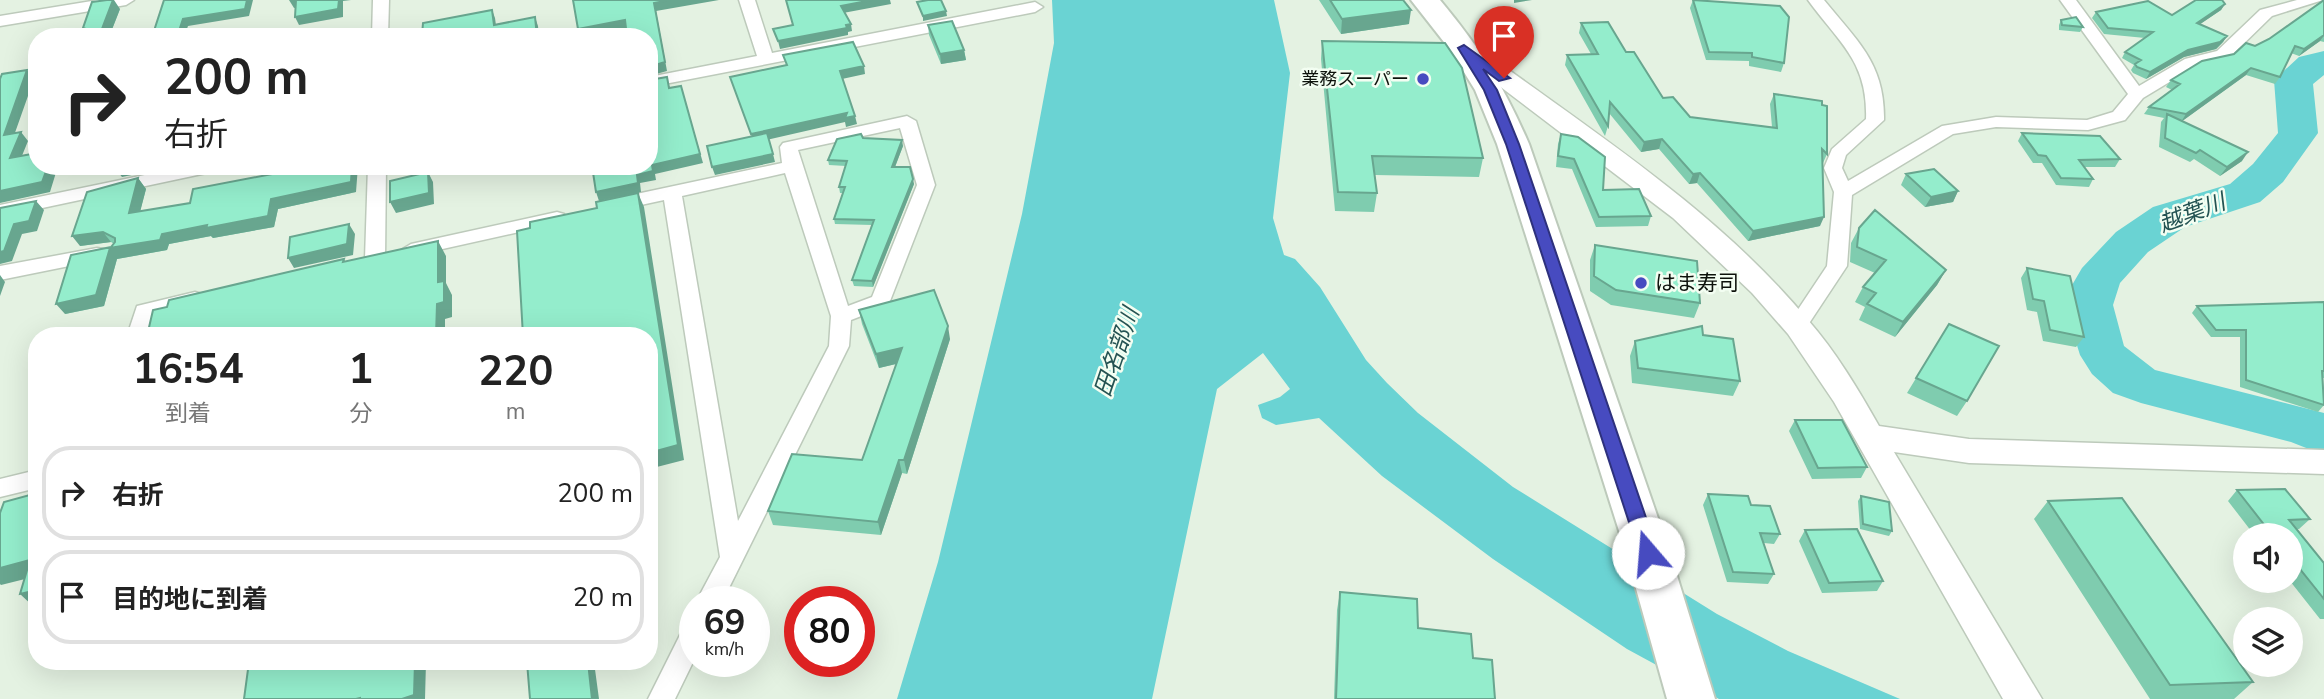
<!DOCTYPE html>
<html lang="ja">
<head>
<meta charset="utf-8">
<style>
  :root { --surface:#fff; --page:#f2f2f2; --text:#222; --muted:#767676; --line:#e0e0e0 }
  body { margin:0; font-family:"Nunito Sans","Noto Sans JP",sans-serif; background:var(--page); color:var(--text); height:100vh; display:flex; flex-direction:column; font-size:26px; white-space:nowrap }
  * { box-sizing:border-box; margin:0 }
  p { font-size:23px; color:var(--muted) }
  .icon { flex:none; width:38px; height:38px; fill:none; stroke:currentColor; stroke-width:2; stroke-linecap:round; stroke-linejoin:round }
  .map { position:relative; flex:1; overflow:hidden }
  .drawer { position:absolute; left:28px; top:327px; width:630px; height:343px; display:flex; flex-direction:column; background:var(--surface); border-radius:28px; box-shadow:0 7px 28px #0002 }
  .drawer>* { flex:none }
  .guide { position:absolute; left:28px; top:28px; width:630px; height:147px; border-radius:28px; box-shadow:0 7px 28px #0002; background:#fff; color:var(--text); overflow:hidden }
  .controls { position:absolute; left:2233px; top:523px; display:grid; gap:14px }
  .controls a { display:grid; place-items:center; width:70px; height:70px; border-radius:50%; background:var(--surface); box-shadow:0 7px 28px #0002; font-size:35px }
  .speed { position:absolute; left:679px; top:586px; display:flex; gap:14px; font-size:35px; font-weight:700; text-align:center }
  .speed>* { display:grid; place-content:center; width:91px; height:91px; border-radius:50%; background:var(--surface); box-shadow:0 7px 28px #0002; line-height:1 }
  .speed small { font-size:18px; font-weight:400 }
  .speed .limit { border:10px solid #d22; background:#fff; color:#111 }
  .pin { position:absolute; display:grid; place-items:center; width:60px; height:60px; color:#fff; margin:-72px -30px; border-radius:50% 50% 50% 0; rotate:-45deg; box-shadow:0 0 7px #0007 }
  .pin .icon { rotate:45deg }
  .me { position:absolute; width:77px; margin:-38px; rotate:342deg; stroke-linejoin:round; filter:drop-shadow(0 0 5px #0008) }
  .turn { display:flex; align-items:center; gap:24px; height:147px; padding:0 21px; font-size:32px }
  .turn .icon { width:91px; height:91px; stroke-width:2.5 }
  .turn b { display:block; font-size:49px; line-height:60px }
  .eta { display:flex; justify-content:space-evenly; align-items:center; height:119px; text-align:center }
  .eta b { font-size:42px; font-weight:700; line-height:49px }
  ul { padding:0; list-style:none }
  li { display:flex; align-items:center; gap:21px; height:94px; margin:0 14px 10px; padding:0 7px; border:4px solid var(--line); border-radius:28px }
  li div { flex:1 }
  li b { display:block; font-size:26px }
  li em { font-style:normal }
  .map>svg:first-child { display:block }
</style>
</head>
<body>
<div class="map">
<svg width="2324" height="699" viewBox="0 0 2324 699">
  <rect width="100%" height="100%" fill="#e4f2e2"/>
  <path fill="#6ad3d3" d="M1052,0H1274L1290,73L1273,218L1284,255L1295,259L1320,287L1366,360L1387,383L1418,413L1513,487L1717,614L1788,651L1900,699H1719L1627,649L1493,559L1382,476L1319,418L1276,425L1262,418L1258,405L1280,397L1290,389L1263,353L1217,389L1152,699H897L938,562L1022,214L1054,43Z"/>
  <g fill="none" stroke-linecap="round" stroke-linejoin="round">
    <path fill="#6ad3d3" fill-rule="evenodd" d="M2324,51V75L2313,84L2318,133L2283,182L2260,202L2185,227L2148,252L2120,283L2113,305L2124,346L2155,370L2324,413V455L2291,442L2141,403L2113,393L2092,374L2080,355L2066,310L2068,292L2082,268L2116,232L2153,207L2230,184L2253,164L2278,133L2274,80L2299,57Z"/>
    <defs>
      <path id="street" d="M98,0H134L126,5L0,26V16Z
        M373,0H389L388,37H372Z
        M739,0H755L772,53L1035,2L1043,7L1035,12L649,87V77L757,56Z
        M1808,0H1824C1857,41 1885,63 1884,120L1846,155L1842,168L1848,181L1942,126L1996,117L2087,120L2113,112L2128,94L2060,0H2076L2139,86L2185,59L2217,51L2260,10L2297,0H2323L2272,16L2229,58L2196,66L2143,98L2125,120L2088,130L1996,127L1953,134L1852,195L1847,266L1804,331L1797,333L1787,326L1827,266L1834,192L1824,168L1832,149L1866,119C1868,61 1839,43 1808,0Z
        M907,116L916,121L935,185L890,301L887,306L851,320L849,346L722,602H696L720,557L664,200L613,211L604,205L613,199L782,163L780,147L783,143ZM900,128L917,185L872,297L848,306L798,150ZM785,173L831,316L829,346L738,521L682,196Z
        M188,166H225L216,171L0,217V205Z
        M368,166H386L385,259L375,265L365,259Z
        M557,212L564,214L566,218L564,222L411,256L401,250L411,244Z
        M97,248L104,249L107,254L104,259L0,280V266Z
        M195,292L202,294L205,299L202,304L153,316L147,336H127L137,306Z
        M37,470V488L0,497V479Z
        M695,620V658L675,699H648L686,623Z"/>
      <path id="secondary" d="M1464,41L1472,43C1588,129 1715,208 1808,320C1836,352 1858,389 1879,426L1969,439L2324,450V474L1969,463L1894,452L2042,699H2003L1834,402L1788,334L1752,293L1673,218L1456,53L1453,48Z"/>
      <path id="highway" d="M1411,0H1440C1480,48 1504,86 1529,144L1670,553L1715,699H1667L1626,553L1497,144L1475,90L1451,51Z"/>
    </defs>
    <use href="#street" stroke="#bdcabb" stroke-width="3"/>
    <use href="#secondary" stroke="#bdcabb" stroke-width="3"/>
    <use href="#highway" stroke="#bdcabb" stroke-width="4"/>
    <use href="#street" fill="#fff" fill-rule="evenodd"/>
    <use href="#secondary" fill="#fff" fill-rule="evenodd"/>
    <use href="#highway" fill="#fff" fill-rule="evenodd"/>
  </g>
  <path fill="#7fccaf" d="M1319,0H1403L1409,24L1341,34Z
    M1693,0L1784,63L1781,72L1749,66V61L1706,60L1690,8Z
    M2324,0V42L2320,41L2299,56L2291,53L2280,77L2275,84L2246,75L2182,121L2242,161L2220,176L2194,159L2190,162L2159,147L2161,122L2164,118L2144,114L2149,107L2172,90L2166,87L2171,80L2234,54L2255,46L2269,39Z
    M2225,4L2221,10L2200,24L2227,36L2223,42L2216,49L2184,57L2146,79L2133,73L2131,70L2134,65L2122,58L2125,52L2145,38L2104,34L2092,18L2096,12L2172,15Z
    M120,9L109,37H89L83,28Z
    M2061,20L2083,27L2080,32L2059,30V25Z
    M1581,23L1626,52L1663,98L1690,117L1772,127L1770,104L1774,94L1827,154L1823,163L1820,226L1748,241L1697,183L1689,184L1659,149L1641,152L1609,113L1608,126L1605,136L1565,65L1567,55L1591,54L1579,33Z
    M928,25L964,50L966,60L941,64L929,35Z
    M1322,41L1483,158L1479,177L1375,175L1377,193L1374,212L1335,211L1321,59Z
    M2022,133L2120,159L2115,167H2085L2093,179L2089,187L2056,185L2042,163H2033L2018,141Z
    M1561,134L1603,190L1651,216L1648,226L1596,227L1572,169L1556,167L1558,144Z
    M863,138L903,146L895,167L914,184L873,287L854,286L852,280L872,225L835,224L834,219L843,193H840L839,187L846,166L829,165L828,160Z
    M1906,174L1958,191L1953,202L1925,207L1901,185Z
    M138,178L146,189L140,211L356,192L278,209L274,227L213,238L211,236L169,244L167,250L117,259L104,306L65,314L114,244L111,242L80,246Z
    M1859,228L1946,270L1937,285L1895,337L1859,320L1865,307L1855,302L1863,287L1875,273L1850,262L1851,243Z
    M1595,245L1700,303L1694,318L1611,305L1590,291V260Z
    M2027,268L2084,337L2076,347L2043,341L2037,312L2027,310L2021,278Z
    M2324,302V378H2323L2324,405L2318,412L2240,387V337H2211L2192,313L2197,306Z
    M859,310L950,339L907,474L902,473L881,535L773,525L768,511L862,460L896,364L879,368L862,324Z
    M1949,324L1967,401L1957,416L1907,393Z
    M1703,335L1740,381L1733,396L1632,383L1630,356L1635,341Z
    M1795,420L1867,467L1861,478L1812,479L1789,431Z
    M2237,490L2310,519L2299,529H2297L2324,563V619H2320L2290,581L2291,536H2255L2228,501Z
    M1708,494L1751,505L1780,534L1774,544L1764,543L1774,574L1768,584L1727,582L1703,505Z
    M1861,496L1892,531L1889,536L1860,529L1858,501Z
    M2048,501L2253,682L2234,699H2150L2034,519Z
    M1805,530L1883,581L1877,591L1822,593L1799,541Z
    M1340,592L1418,628L1473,658L1495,699H1334L1337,610Z"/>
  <path fill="#68a68f" d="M113,0H114L120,9L109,37H102L100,34Z
    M247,0H253L249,16L188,26L184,37H177L183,19Z
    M289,0H297L301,7L294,8Z
    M339,0H351L343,1V17L299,25L295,17Z
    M670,0H719L656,11L667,71L649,76L654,3Z
    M872,0H890L891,4L843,13L841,6Z
    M1514,0H1532L1514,3Z
    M2225,4L2221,10L2193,29L2197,23Z
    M492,10L495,18L497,33L494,25Z
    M1411,10L1409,24L1341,34L1342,19Z
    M946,11L947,16L923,21V16Z
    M535,17L538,26L539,37H537Z
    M625,20L628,28L585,37H581L578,29Z
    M851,24L852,31L848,32V35L780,49L778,41Z
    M2324,35L2320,41L2299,56L2304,49Z
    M2227,36L2223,42L2216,49L2184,57L2146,79L2150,72L2188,50Z
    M964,50L966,60L941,64L940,54Z
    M864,66L865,74L842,79L840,71Z
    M2251,68L2246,75L2181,122L2186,114Z
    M27,70L34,79L11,144L4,135Z
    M681,86L703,163L655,174L656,180L640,183L641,192L599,201L596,192L637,175L652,165Z
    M847,113L855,116L857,124L846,127L845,122L753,143L751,134Z
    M21,132L28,141L17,168L10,158Z
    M1662,139L1659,149L1641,152L1644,142Z
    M902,140L903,146L893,172L892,167Z
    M2248,152L2242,161L2220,176L2227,167Z
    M773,154L775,162L715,175L712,167Z
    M48,166H58L50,192L0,203V191Z
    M117,166H152L151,171L122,177L114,167Z
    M352,166H358L356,192L278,209L274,227L213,238L211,236L169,244L167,250L117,259L104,306L65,314L56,304L110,248L162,234L271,199Z
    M531,166H544L532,169Z
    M428,172L433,182L434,204L396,213L390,202Z
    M1700,173L1697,183L1689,184L1693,174Z
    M138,178L146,189L137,224L129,213Z
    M913,179L914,184L873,287L872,281Z
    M1958,191L1953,202L1925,207L1931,197Z
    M638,193L644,207L684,460L649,469Z
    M36,201L44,210L37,231L22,234L12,261L0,264V252L14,224Z
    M1824,217L1820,226L1748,241L1753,231Z
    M349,224L355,234L353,255L294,268L288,258Z
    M103,232L111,242L80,246L72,236Z
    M438,241L446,256V283L452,295V317L445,319V336H436Z
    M1946,270L1937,285L1895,337L1903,322Z
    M0,275L5,282L0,296Z
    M948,326L950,339L907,474L904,460Z
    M902,348L904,362L879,368L876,354Z
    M899,460L902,473L881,535L878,522Z
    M30,560L37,576L1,585L0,584V568Z
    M37,590V608H35L20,594Z
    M415,662H426L425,699H402Z
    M588,662H594L599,699H592Z"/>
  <path fill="#94edcc" stroke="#68a68f" stroke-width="2" d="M107,0H113L100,34L83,28L92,2Z
    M164,0H247L245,9L183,19L177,37H152Z
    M296,0H339L338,9L295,17Z
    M573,0H670L654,3L665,62L649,67V37H627L625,20L578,29Z
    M786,0H872L841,6L851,24L846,25L847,28L778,41L773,29L793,25Z
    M928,0H941L946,11L923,16L917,2Z
    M1330,0H1403L1411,10L1342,19Z
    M1693,0L1780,6L1789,17L1784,63L1752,57V53L1709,52Z
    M2196,0H2222L2225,4L2197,23L2227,36L2220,42L2188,50L2150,72L2137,67L2135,64L2141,60L2125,52L2153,32L2108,28L2096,12L2148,1L2172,15Z
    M2324,0V35L2304,49L2295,46L2280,77L2251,68L2186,114L2149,107L2180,84L2171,80L2202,61L2234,54L2246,43L2255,46L2269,39Z
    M492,10L494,25L535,17L537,37H414L422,35L423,23Z
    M2076,17L2083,27L2062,25L2061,20Z
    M952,21L964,50L940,54L928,25Z
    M1608,22L1626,52H1634L1663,98L1673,97L1690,117L1777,128L1774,94L1822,101V105L1827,106V154L1822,149L1824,217L1753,231L1700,173L1693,174L1662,139L1644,142L1610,102L1608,126L1567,55L1598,54L1581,23Z
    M570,32V37H540Z
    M1322,41L1445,43L1462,68L1483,158L1372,156L1377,193L1338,192Z
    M853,42L864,66L840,71L855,116L845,118L847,113L751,134L730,77L787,65L783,55Z
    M27,70L4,135L21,132L10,158L37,153V166H48L42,182L0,191V79L2,74Z
    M667,77L669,88L681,86L700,154L652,165L653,171L637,175L638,183L596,192L592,166H649V80Z
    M2167,114L2248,152L2227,167L2200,150L2196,153L2165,138Z
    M767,133L773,154L712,167L707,146Z
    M2022,133L2100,136L2120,159L2079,160L2093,179L2061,178L2046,156L2038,155Z
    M861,134L863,138L902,140L892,167H910L913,179L872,281L852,280L874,220L834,219L845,187H839L847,161L828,160L837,139Z
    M1561,134L1578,137L1605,157L1603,190L1639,189L1651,216L1599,217L1574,159L1558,156Z
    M314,166H352L351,182L271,199L268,216L206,228L207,225L162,234L160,240L110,248L96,295L56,304L71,255L111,247L115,242V238L103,232L72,236L87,192L138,178L129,213L190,203L193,189Z
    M1934,169L1958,191L1931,197L1906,174Z
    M428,172L429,193L390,202V181Z
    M638,193L678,445L649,453V336H523L517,231L530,228V222L597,208L596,202Z
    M36,201L29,221L14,224L4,251L0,252V208Z
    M1875,210L1946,270L1903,322L1867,304L1876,293L1863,287L1886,260L1857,247L1859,228Z
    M349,224L347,244L288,258L290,237Z
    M438,241V282L444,281V302L437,304L436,336H147L153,310L167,307L169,300L344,259L343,262Z
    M1595,245L1697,261L1700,303L1616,290L1594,276Z
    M2027,268L2070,276L2084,337L2050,330L2044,301L2033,299Z
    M934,290L948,326L904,460H899L878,522L768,511L792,454L862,460L902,348L876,354L859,310Z
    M2324,302V371H2322L2324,405L2246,380V330H2216L2197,306Z
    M1949,324L1999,346L1967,401L1916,378Z
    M1702,326L1703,335L1733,339L1740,381L1638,368L1635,341Z
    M1795,420H1842L1867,467L1818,468Z
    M2285,489L2310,519L2289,520L2324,563V599L2291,558V536H2273L2237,490Z
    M37,493V509L35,514H37V590L20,594L30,560L0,568V513L4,502Z
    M1708,494L1748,496L1751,505L1770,506L1780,534L1760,533L1774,574L1733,572Z
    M1861,496L1889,502L1892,531L1863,524Z
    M2122,498L2253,682L2170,685L2048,501Z
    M1857,529L1883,581L1829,583L1805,530Z
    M1340,592L1417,599L1418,628L1471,634L1473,658L1492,660L1495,699H1336Z
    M249,662H415L414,695L402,699H360V698L356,699H244Z
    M527,662H588L592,699H530Z"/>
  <path fill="#474bc0" stroke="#2e317d" stroke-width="2" d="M1464,45L1510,78L1499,81L1483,69L1497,90L1519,144L1658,553L1655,559H1642L1639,553L1506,144L1484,90L1458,48Z"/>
  <g fill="#474bc0" stroke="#f3fef2" stroke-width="2.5">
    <circle cx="1423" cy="79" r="7"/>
    <circle cx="1641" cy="283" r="7"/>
  </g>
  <g text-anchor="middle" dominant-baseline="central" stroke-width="5" stroke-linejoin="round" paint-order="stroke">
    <g font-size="18" fill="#0d120c" stroke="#f3fef2" text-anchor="end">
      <text x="1409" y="79">業務スーパー</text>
    </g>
    <g font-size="21" fill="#0d120c" stroke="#f3fef2" text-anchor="start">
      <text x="1655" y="283">はま寿司</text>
    </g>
    <g font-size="23" font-style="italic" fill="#245353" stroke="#f3fef2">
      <text transform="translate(2192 213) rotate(-21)">越葉川</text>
      <text transform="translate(1117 352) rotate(-71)">田名部川</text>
    </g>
  </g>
</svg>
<div class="controls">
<a><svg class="icon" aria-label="sound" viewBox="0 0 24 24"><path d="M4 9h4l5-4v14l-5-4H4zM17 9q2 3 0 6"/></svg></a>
<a><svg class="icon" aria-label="layers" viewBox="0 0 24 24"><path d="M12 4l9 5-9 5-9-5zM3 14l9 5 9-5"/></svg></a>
</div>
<div class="speed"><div>69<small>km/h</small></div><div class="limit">80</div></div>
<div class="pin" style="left:1504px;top:78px;background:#d93025"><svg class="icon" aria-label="arrive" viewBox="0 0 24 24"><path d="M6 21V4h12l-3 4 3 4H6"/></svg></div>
<svg class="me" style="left:1648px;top:553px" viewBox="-20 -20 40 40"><circle r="19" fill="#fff"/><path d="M0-13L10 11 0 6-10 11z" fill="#474bc0"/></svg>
<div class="guide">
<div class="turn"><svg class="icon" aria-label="right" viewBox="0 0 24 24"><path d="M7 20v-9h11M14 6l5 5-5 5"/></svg><div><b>200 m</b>右折</div></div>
</div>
<section class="drawer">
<div class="eta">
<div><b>16:54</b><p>到着</p></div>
<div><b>1</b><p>分</p></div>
<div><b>220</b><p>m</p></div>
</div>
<ul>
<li><svg class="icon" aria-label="right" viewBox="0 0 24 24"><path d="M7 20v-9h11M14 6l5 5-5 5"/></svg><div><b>右折</b></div><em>200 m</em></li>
<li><svg class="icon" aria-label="arrive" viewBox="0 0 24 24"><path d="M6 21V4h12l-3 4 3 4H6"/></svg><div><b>目的地に到着</b></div><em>20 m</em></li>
</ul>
</section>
</div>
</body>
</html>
